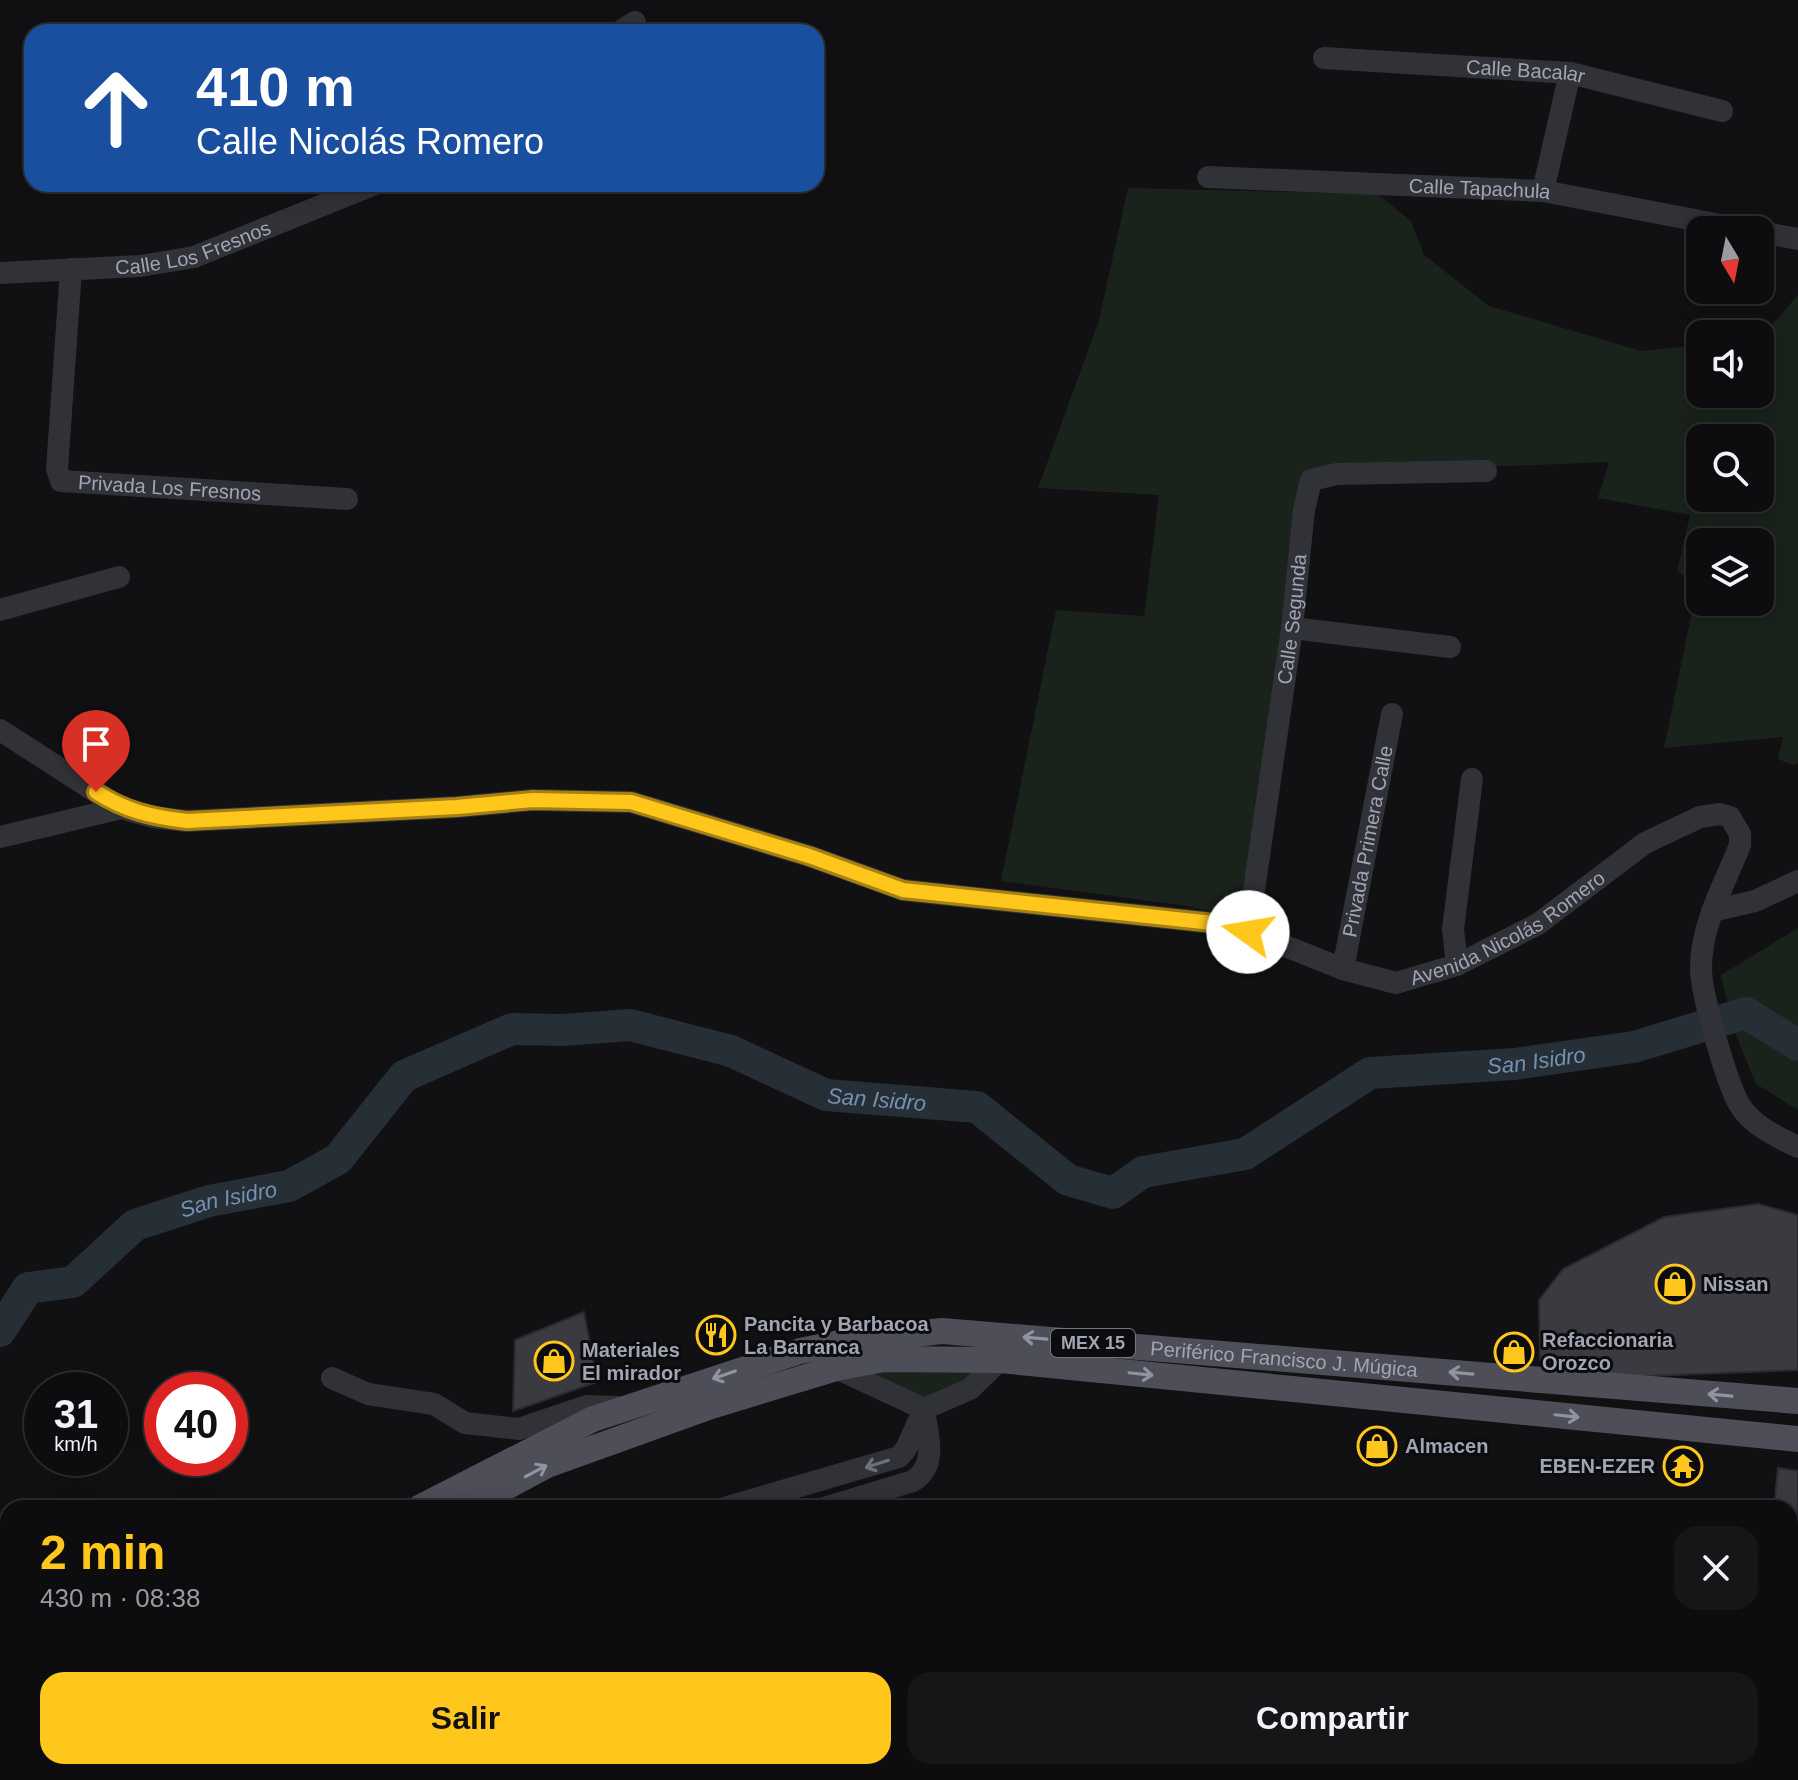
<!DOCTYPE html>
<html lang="es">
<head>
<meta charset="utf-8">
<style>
  :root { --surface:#0d0c0e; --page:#161517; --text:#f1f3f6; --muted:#9a9b9e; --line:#2d2c2e; --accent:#ffc71c }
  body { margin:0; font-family:Helvetica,sans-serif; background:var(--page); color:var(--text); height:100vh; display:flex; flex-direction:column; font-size:30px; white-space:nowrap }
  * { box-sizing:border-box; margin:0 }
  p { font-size:26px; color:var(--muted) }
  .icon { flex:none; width:44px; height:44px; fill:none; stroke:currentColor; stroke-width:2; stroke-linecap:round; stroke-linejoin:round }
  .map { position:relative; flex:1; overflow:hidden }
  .sheet { position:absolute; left:0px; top:1500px; width:1798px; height:280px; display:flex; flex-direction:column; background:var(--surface); border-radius:24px 24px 0 0; box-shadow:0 4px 20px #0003,0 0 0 2px var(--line) }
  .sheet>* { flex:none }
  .top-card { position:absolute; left:24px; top:24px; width:800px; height:168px; border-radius:24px; box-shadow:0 4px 20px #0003,0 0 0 2px var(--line); background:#1a4fa0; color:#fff; overflow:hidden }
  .needle { width:52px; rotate:170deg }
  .controls { position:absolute; left:1686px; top:216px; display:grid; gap:16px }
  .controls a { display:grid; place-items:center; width:88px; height:88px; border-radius:16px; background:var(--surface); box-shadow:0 4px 20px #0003,0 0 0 2px var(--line); font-size:40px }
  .speed { position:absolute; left:24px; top:1372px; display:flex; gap:16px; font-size:40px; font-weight:700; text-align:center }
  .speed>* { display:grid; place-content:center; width:104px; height:104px; border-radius:50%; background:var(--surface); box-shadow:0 4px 20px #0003,0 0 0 2px var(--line); line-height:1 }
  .speed small { font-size:20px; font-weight:400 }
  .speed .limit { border:12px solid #d22; background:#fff; color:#111 }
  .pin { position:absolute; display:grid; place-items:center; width:68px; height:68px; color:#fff; margin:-82px -34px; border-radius:50% 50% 50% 0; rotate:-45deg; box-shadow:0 0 8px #0007 }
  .pin .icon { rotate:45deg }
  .me { position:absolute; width:88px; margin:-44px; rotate:283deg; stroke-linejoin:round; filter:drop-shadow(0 0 6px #0008) }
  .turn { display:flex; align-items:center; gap:28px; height:168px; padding:0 40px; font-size:36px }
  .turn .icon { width:104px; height:104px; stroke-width:2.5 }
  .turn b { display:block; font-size:56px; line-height:68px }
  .round { display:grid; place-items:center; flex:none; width:84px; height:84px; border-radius:24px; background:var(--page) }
  .head { display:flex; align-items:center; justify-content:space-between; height:136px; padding:0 40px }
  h1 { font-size:48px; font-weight:600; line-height:60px; color:var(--accent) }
  .cta { display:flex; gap:16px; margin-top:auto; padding:16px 40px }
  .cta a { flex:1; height:92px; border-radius:24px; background:var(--accent); color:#111; font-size:32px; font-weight:600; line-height:92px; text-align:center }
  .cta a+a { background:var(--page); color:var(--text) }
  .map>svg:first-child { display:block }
</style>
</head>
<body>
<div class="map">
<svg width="1798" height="1780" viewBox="0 0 1798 1780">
  <rect width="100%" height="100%" fill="#111012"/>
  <path fill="#1a221c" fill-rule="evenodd" d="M1128,188L1378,194L1411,221L1424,255L1489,306L1641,351L1700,345V394H1760V339L1798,295V763L1792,765L1778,759L1783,737L1664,748L1697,587L1677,571L1690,515L1598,498L1609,462L1307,474L1244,920L1187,906L1001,881L1056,610L1144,616L1159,495L1038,488L1099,320ZM1700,438H1760V498H1700ZM1700,542H1760V602H1700Z
    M1798,928V1110L1756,1084L1733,1028L1721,975Z
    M895,1366L986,1368L925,1403L856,1375Z"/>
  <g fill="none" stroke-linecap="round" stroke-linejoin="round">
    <path stroke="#262e36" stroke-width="32" id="s1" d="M0,1331L28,1288L73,1282L135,1225L209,1201L289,1186L338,1159L404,1076L512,1029L562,1030L630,1025L731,1051L826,1095L977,1107L1068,1180L1113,1193L1143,1172L1245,1154L1370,1073L1514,1064L1634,1047L1746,1013L1798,1045"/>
  </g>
  <path fill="#3a3a40" stroke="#2b2a2e" stroke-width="2" d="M1758,1204L1798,1215V1370L1623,1377L1540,1360L1539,1300L1563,1269L1664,1217Z
    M584,1312L597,1382L513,1411L515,1340Z
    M1778,1468L1798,1471V1570H1790V1508H1774Z
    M1794,1654L1798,1656V1685L1790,1683Z
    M1790,1725H1798V1779L1772,1772H1790Z"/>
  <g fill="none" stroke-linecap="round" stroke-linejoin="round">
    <g stroke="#313237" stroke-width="22">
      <path d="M619,32L635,22"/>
      <path id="s2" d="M1324,58L1570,73L1722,111"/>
      <path id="s3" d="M1208,177L1543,191L1747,230"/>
      <path d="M1543,191L1570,73"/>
      <path d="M1760,232L1798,239"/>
      <path id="s4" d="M71,269L57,469L61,481L347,499"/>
      <path id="s5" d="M0,273L140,266L194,257L375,184"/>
      <path d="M0,610L119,577"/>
      <path d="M1292,628L1450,647"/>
      <path id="s6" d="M0,730L121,808L152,817L187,821L457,807L533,800L631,802L809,856L903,890L1213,923L1265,938L1343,969L1396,983L1457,965L1538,924L1645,843L1700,817L1720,814L1730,817L1740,834V845C1725,883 1701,925 1701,967C1700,991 1727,1083 1739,1104C1751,1125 1777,1137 1798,1147"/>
      <path d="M0,837L121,808"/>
      <path d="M1712,911L1755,901L1798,881"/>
      <path id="s7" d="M1248,932L1292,628L1304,510L1311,480L1337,474L1486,471"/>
      <path d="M1457,965L1453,929L1472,779"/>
      <path id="s8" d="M1343,969L1392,714"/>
      <path d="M836,1368L924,1409"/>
      <path d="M332,1378L368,1394L434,1404L465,1423L519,1429L587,1406L617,1407"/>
      <path d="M724,1508L899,1457L906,1449L924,1409L970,1389L1000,1360"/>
      <path d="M824,1508L913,1481C938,1465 928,1437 924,1411"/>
      <path d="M1790,1640L1798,1643"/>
      <path d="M1323,1772L1329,1780"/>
      <path d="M1492,1772L1494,1780"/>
      <path d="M1727,1772L1759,1780"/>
      <path d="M919,1780V1772"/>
      <path d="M1294,1780L1298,1772"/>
    </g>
    <g stroke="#4d4e57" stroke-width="26">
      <path id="s9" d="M419,1508L593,1419L630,1407L800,1351L850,1341L942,1331L1798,1401"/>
      <path d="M467,1508L547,1465L711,1406L836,1368L884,1359L1000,1360L1798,1439"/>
      <path d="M0,1612L8,1609"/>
      <path d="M0,1640L8,1637"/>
    </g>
  </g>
  <defs><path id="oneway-shaft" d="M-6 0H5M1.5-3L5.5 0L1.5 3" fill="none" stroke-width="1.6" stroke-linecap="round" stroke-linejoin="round" transform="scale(2)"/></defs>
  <g stroke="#8f94a1">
    <use href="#oneway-shaft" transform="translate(1035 1338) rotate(-175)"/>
    <use href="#oneway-shaft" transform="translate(1461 1373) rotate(-175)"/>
    <use href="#oneway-shaft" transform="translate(1141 1374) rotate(6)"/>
    <use href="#oneway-shaft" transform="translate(724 1375) rotate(161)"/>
    <use href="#oneway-shaft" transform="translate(1720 1395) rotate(-175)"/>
    <use href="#oneway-shaft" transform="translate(1567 1416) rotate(6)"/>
    <use href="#oneway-shaft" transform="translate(536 1471) rotate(-28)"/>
  </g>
  <use stroke="#6e717c" href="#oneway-shaft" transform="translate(877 1464) rotate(162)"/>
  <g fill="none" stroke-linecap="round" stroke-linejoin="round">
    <defs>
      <path id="route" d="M96,792C126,811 152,817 187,821L457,807L533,800L631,802L809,856L903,890L1213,923L1248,932"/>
    </defs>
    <use href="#route" stroke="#a68112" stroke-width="20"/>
    <use href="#route" stroke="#ffc71c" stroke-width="14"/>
  </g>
  <defs>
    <symbol id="shop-ring" viewBox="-11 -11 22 22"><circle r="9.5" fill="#0c0b0d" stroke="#ffc71c" stroke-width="1.5"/><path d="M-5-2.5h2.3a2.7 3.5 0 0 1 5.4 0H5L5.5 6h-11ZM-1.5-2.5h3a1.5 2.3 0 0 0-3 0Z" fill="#ffc71c"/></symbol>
    <symbol id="restaurant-ring" viewBox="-11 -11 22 22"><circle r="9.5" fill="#0c0b0d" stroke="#ffc71c" stroke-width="1.5"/><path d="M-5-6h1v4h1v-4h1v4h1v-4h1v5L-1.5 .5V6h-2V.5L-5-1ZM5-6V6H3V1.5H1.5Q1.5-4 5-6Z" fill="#ffc71c"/></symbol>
    <symbol id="temple-ring" viewBox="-11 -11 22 22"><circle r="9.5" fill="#0c0b0d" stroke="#ffc71c" stroke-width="1.5"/><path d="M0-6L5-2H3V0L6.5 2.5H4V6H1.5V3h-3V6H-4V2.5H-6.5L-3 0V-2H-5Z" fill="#ffc71c"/></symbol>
  </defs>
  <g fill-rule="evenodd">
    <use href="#shop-ring" x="1653" y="1262" width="44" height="44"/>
    <use href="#restaurant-ring" x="694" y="1313" width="44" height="44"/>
    <use href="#shop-ring" x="1492" y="1330" width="44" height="44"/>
    <use href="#shop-ring" x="532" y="1339" width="44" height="44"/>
    <use href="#shop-ring" x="1355" y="1424" width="44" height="44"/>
    <use href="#temple-ring" x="1661" y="1444" width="44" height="44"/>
  </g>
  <g text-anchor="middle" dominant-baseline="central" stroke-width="6" stroke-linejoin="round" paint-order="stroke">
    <rect fill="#0c0b0d" stroke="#747782" stroke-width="2" x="1051" y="1329" width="84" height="28" rx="6"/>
    <g font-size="18" font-weight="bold" fill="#a0a5b4">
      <text x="1093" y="1343">MEX 15</text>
    </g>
    <g font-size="20" fill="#a0a5b4" stroke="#0c0b0d">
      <text stroke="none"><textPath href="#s2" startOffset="202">Calle Bacalar</textPath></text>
      <text stroke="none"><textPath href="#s3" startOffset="272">Calle Tapachula</textPath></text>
      <text stroke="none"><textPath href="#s5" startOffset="196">Calle Los Fresnos</textPath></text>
      <text stroke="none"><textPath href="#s4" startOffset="322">Privada Los Fresnos</textPath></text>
      <text stroke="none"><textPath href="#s7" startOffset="316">Calle Segunda</textPath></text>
      <text stroke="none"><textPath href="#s8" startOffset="130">Privada Primera Calle</textPath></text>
      <text stroke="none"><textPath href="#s6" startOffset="1572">Avenida Nicolás Romero</textPath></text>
      <text stroke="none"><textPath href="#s9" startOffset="900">Periférico Francisco J. Múgica</textPath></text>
    </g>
    <g font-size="20" font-weight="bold" fill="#a0a5b4" stroke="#0c0b0d" text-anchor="start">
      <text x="1703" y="1284">Nissan</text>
      <text x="744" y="1324">Pancita y Barbacoa<tspan x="744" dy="23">La Barranca</tspan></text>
      <text x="1542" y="1340">Refaccionaria<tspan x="1542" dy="23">Orozco</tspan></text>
      <text x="582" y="1350">Materiales<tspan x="582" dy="23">El mirador</tspan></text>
      <text x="1405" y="1446">Almacen</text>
      <text x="1655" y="1466" text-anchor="end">EBEN-EZER</text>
    </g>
    <g font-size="22" font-style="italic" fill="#7490b3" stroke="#0c0b0d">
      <text stroke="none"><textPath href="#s1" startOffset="1718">San Isidro</textPath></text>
      <text stroke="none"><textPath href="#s1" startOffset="998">San Isidro</textPath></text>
      <text stroke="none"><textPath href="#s1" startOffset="278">San Isidro</textPath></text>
    </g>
  </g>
</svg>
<div class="controls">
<a><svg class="needle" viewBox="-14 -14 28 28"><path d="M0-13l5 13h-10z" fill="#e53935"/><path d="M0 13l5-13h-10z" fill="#9a9b9e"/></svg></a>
<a><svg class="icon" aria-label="sound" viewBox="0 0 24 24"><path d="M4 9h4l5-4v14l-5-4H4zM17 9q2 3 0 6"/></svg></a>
<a><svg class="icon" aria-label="search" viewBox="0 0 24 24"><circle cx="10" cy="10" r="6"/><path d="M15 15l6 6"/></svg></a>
<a><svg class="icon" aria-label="layers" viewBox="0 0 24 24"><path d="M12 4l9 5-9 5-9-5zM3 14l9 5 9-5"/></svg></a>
</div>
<div class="speed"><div>31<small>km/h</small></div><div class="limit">40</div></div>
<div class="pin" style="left:96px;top:792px;background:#d93025"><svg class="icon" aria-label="arrive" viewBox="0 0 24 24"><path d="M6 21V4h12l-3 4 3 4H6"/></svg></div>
<svg class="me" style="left:1248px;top:932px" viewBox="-20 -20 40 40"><circle r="19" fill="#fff"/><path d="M0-13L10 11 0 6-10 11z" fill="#ffc71c"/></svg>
<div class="top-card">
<div class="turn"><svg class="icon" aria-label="ahead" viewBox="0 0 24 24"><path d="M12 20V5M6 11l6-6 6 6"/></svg><div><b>410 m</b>Calle Nicolás Romero</div></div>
</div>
<section class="sheet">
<div class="head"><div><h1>2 min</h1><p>430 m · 08:38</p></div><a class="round"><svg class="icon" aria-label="close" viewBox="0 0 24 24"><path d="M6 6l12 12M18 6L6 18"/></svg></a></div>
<div class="cta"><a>Salir</a><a>Compartir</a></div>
</section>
</div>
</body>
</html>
